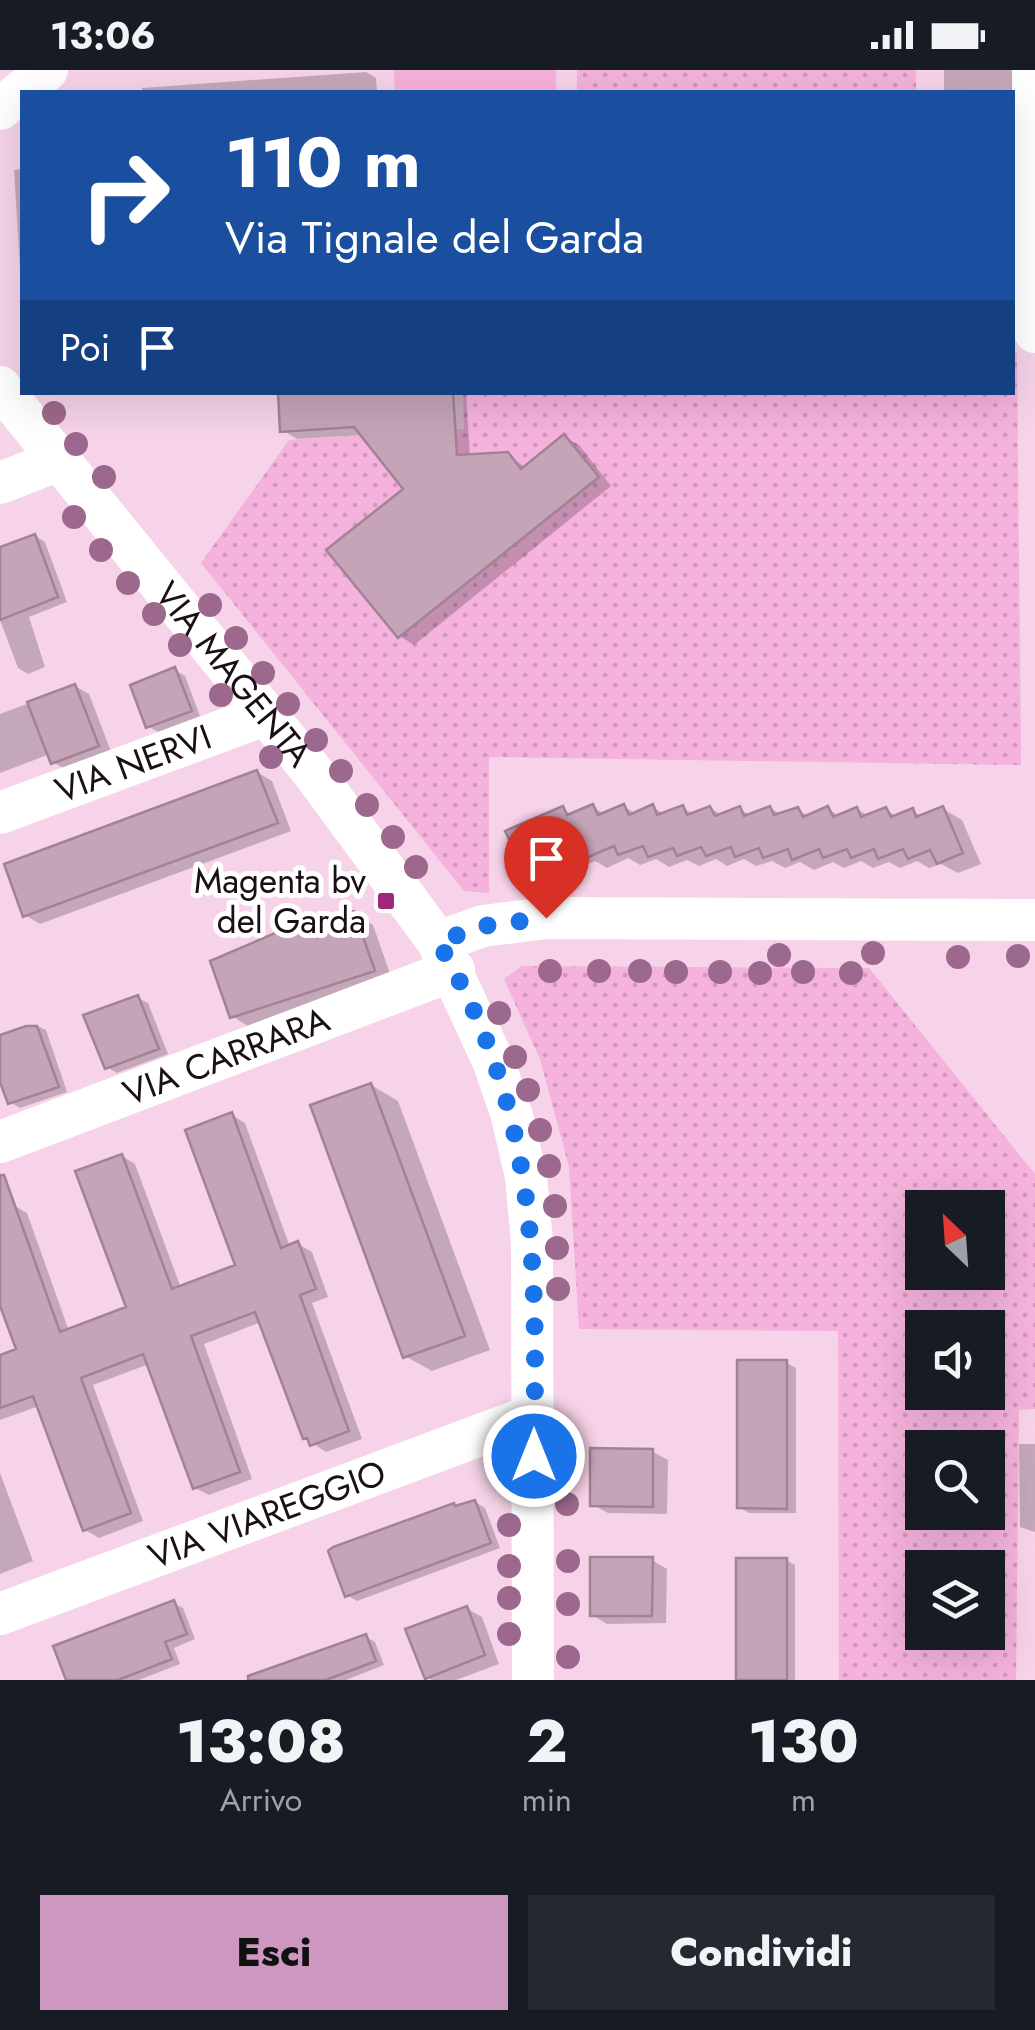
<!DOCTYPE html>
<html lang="it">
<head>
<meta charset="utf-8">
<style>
  :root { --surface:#171b24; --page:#242831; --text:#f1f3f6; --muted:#9ea1a6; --accent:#cd97c0 }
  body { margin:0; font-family:Jost,sans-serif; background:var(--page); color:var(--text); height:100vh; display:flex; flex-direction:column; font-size:38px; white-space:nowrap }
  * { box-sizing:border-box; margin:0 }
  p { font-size:32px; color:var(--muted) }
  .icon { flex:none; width:55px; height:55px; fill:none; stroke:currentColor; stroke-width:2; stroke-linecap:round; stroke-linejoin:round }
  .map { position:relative; height:1610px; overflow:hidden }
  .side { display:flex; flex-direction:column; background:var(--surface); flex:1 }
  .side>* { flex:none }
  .top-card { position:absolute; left:20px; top:20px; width:995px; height:305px; border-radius:0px; box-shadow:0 10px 40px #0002; background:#1a4fa0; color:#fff; overflow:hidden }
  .needle { width:65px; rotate:335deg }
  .controls { position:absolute; left:905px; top:1120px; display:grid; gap:20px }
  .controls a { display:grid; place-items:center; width:100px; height:100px; border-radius:0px; background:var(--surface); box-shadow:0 10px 40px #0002; font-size:50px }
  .pin { position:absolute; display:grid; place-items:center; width:85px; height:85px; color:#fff; margin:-102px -42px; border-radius:50% 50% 50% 0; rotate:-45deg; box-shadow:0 0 10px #0007 }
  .pin .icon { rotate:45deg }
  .me { position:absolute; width:110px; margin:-55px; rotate:0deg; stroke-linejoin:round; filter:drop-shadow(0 0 8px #0008) }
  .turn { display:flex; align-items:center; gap:35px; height:210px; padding:0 40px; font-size:45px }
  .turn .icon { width:130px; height:130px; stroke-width:2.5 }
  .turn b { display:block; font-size:70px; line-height:85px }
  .then { display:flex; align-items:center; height:95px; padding:0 40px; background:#0003; gap:20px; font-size:38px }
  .eta { display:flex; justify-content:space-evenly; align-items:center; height:170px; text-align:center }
  .eta b { font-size:60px; font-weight:800; line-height:70px }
  .button { display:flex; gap:20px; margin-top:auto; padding:20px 40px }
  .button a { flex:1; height:115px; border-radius:0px; background:var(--accent); color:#111; font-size:40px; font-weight:800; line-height:115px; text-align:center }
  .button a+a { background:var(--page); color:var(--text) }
  .status { display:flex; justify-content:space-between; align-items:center; height:70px; padding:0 50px; background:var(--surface); direction:ltr }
  .status svg { height:28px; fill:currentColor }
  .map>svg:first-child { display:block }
</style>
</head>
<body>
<div class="status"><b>13:06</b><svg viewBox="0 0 49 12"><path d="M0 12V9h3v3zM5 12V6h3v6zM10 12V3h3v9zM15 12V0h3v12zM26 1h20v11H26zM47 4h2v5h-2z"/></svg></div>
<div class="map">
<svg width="1035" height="1610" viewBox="0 0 1035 1610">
  <defs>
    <pattern id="park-dots" width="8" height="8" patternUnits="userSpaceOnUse" patternTransform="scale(2.5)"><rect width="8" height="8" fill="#f5b2dc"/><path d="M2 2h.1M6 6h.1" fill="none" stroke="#d198bc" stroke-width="1.8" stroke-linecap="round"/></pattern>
  </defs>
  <rect width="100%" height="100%" fill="#f6d3e8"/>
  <path fill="url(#park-dots)" fill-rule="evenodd" d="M577,0H916V22H577Z
    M1013,283H1017L1021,695L489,687V823L464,821L201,493L289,370L464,359L463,323L1012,322Z
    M522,896L869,898L1035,1104V1339L1019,1340L1016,1610H839L838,1261L579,1259L569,1097L540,989L504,909ZM922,1138H988V1202H922ZM922,1258H988V1322H922ZM922,1378H988V1442H922ZM922,1498H988V1562H922Z"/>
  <path fill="#f5b2dc" d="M394,0H556V22H395Z"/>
  <path fill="#0003" d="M944,0H1032L1022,248H1012V22H944Z
    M366,2L376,8L377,22H142V18Z
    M22,99V231L14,100Z
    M280,322H466L470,387L508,385L526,398L564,367L579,375L611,416L414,575L400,566L406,419L363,365L297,369L282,360Z
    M35,466L45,472L67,532L29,547L45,597L28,604L18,598L0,550V480Z
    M175,600L185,606L200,646L158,662L148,656Z
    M75,616L89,624L112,684L67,700L53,692L50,684L0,703V644Z
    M257,702L272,711L291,761L40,854L25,845Z
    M593,737L606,745L624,737L637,744L652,737L666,745L682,738L694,744L710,738L723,746L740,739L751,746L770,738L782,745L798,740L810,747L828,739L841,747L857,739L869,746L886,740L898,747L913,741L923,747L943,739L962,750L981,794L958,803L941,794L929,798L917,791L900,798L889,792L873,798L861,791L844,798L833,792L814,800L800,792L785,798L772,791L756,796L744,789L727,796L716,789L699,796L687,790L669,797L656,789L640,795L628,788L607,798L595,791L578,798L563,789L538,795L519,783L562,739L572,745Z
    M354,844L373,855L393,912L251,958L232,946L280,864L287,868Z
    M138,928L148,933L168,984L117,1003L107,997Z
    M36,955L46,960L67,1022L20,1038L10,1032L0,1004V968Z
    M371,1015L398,1031L490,1280L432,1301L405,1286Z
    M232,1045L245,1053L290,1177L298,1174L312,1182L328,1227L312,1233L362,1369L326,1382L305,1368L261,1252L204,1274L252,1409L209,1425L195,1418L149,1294L93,1315L143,1451L99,1468L85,1460L39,1336L0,1350V1286L19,1279L0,1228V1139L13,1135L27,1143L69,1261L129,1238L122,1086L135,1094L181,1218L238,1197Z
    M787,1293L796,1298V1443H749L739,1437Z
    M1019,1374H1035V1462L1020,1457Z
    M653,1382L668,1390L667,1444L608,1443L593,1435Z
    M0,1403L33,1491L0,1504Z
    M475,1432L485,1438L500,1478L357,1531L347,1525Z
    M652,1490L667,1499L666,1553L607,1554L592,1545Z
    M786,1490L795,1495V1610H739Z
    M173,1533L183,1538L195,1569L174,1578L180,1594L139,1610H72Z
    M466,1538L482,1547L499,1594L456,1610H432L427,1607Z
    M366,1567L375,1572L384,1595L346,1610H274Z"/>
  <path fill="#c5a4b8" stroke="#a28295" stroke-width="2.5" d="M278,322H453L457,385L508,382L521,399L564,364L599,407L398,568L326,480L403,419L354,357L280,362Z
    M35,464L58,527L0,550V477Z
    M175,597L192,641L146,658L130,615Z
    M75,614L99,676L51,694L27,632Z
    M257,700L278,753L23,847L4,794Z
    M593,734L598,745L624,734L629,745L653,734L657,745L683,735L687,745L710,736L715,746L740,736L744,746L770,736L774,745L798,737L803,747L828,736L833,747L857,737L861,747L886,737L891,747L913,738L916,747L943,736L963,783L937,794L930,780L908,789L903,779L878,789L874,779L851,788L847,779L823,788L819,779L792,790L788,779L763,788L759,778L735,787L731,777L706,786L701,777L677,786L673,778L648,787L643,776L618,785L614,776L586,788L581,778L557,789L550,775L531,785L528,780L517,785L505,761L563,736L567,745Z
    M354,841L375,901L230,948L210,891L280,861L282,866Z
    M138,925L159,979L105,999L83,945Z
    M26,956H37L59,1017L8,1034L0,1012V965Z
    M371,1013L465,1266L403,1288L310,1035Z
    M232,1042L281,1178L298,1171L316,1219L300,1225L349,1361L310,1376L307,1368L303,1369L255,1242L191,1266L240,1402L193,1419L143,1284L81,1308L131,1443L83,1461L33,1326L0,1338V1285L16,1279L0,1236V1105H4L60,1262L126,1237L75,1101L122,1084L172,1219L235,1195L185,1060Z
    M737,1290H787V1439L737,1438Z
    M590,1378L653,1379V1437L590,1436Z
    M475,1430L491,1473L345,1527L328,1481L333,1477L454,1433L455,1436Z
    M590,1487H653L652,1546H590Z
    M736,1488H787V1610H736Z
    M174,1530L187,1564L165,1572L172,1589L118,1610H66L53,1576Z
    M467,1536L485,1585L425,1609L405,1559Z
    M366,1564L376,1591L326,1610H248V1606Z"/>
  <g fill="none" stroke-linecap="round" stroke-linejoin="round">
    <g stroke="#fff" stroke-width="42">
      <path d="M1033,0L1035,262"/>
      <path d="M0,39L47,0"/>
      <path id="s1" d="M0,317L312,701L438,872L494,993L512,1046L526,1107L532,1172L533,1610"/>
      <path d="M0,413L59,390"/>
      <path id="s2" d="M0,743L267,644"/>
      <path d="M438,872L483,856L546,848L1035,850"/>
      <path id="s3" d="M0,1072L454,900"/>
      <path id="s4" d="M0,1544L534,1345"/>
    </g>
  </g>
  <g fill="#9d688d">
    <circle cx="54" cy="343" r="12"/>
    <circle cx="76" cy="374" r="12"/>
    <circle cx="104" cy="407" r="12"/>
    <circle cx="74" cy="447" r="12"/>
    <circle cx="101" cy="480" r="12"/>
    <circle cx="128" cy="513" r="12"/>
    <circle cx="210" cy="535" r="12"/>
    <circle cx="154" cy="544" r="12"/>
    <circle cx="236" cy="568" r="12"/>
    <circle cx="180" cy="575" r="12"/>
    <circle cx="263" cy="603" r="12"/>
    <circle cx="221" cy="625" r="12"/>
    <circle cx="288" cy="634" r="12"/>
    <circle cx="316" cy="670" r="12"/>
    <circle cx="271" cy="687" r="12"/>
    <circle cx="341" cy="701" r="12"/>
    <circle cx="367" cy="735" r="12"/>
    <circle cx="393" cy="767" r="12"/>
    <circle cx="416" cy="797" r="12"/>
    <circle cx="873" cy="883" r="12"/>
    <circle cx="779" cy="885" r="12"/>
    <circle cx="1018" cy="886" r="12"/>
    <circle cx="958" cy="887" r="12"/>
    <circle cx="550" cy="901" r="12"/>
    <circle cx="599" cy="901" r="12"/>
    <circle cx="640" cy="901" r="12"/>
    <circle cx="676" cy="902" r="12"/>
    <circle cx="720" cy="902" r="12"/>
    <circle cx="803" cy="902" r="12"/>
    <circle cx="760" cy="903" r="12"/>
    <circle cx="851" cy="903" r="12"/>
    <circle cx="499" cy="943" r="12"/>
    <circle cx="515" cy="987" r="12"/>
    <circle cx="528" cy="1020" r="12"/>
    <circle cx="540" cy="1060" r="12"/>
    <circle cx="549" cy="1096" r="12"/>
    <circle cx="555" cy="1136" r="12"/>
    <circle cx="557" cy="1178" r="12"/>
    <circle cx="558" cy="1219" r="12"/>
    <circle cx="567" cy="1396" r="12"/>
    <circle cx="509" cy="1411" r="12"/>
    <circle cx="567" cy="1434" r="12"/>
    <circle cx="509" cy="1455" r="12"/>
    <circle cx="568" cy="1491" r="12"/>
    <circle cx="509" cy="1496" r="12"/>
    <circle cx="509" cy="1528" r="12"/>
    <circle cx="568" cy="1534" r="12"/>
    <circle cx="509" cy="1564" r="12"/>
    <circle cx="568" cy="1587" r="12"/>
  </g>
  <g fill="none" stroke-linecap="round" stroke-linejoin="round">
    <path stroke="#1a73e8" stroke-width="18" stroke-dasharray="0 32.4" d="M534,1386C537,1197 539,1042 438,872L483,856L546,848"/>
  </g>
  <rect fill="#a0277e" stroke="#fff" stroke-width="4" x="376" y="821" width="20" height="20" rx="5"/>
  <g text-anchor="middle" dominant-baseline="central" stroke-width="10" stroke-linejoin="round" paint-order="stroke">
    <g font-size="35" fill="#1a0f16" stroke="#fff">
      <text stroke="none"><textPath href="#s1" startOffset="370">VIA MAGENTA</textPath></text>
      <text stroke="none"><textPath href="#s2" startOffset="142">VIA NERVI</textPath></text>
      <text stroke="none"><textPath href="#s3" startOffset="242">VIA CARRARA</textPath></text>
      <text stroke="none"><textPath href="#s4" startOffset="285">VIA VIAREGGIO</textPath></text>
    </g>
    <g font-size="35" fill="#1a0f16" stroke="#fff" text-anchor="end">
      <text x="366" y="811">Magenta bv<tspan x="366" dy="40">del Garda</tspan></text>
    </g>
  </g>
</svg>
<div class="controls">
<a><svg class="needle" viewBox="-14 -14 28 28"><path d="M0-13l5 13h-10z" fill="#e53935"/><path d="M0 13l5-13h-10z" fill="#9ea1a6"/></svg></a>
<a><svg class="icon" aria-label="sound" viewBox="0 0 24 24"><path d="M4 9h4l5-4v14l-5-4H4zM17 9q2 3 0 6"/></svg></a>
<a><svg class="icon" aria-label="search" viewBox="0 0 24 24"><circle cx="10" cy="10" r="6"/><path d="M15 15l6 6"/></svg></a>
<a><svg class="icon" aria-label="layers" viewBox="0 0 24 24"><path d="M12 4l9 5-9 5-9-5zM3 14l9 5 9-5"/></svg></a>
</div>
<div class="pin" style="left:546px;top:848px;background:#d93025"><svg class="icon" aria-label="arrive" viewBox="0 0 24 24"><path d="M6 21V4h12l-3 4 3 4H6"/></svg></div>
<svg class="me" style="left:534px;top:1386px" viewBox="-20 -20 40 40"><circle r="17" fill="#1a73e8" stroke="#fff" stroke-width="3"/><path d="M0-11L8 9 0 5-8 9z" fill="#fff"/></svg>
<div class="top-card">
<div class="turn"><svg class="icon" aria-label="right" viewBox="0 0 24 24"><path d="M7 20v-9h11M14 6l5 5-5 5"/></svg><div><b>110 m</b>Via Tignale del Garda</div></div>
<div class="then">Poi<svg class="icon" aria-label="arrive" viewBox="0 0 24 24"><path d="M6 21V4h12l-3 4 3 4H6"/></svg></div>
</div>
</div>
<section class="side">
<div class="eta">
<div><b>13:08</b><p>Arrivo</p></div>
<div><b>2</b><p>min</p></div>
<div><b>130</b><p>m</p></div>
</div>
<div class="button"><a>Esci</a><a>Condividi</a></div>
</section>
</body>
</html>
